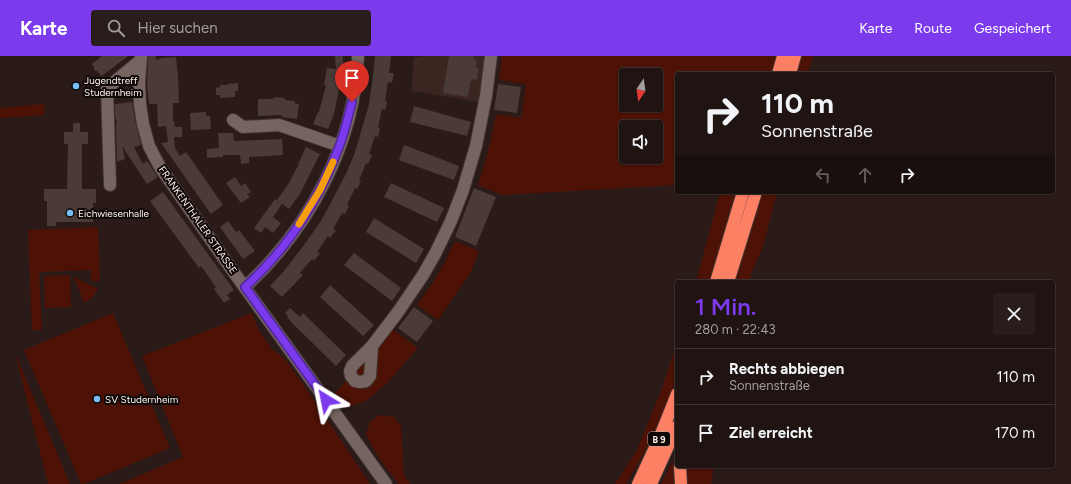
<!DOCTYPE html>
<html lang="de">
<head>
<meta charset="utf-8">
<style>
  :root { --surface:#201412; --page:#281d1b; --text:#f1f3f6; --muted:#a29e9f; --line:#3d3332; --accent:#7c3aed }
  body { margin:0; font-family:Figtree,sans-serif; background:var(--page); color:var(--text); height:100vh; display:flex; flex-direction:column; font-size:15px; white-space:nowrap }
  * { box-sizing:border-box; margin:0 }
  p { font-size:13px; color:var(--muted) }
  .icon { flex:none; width:22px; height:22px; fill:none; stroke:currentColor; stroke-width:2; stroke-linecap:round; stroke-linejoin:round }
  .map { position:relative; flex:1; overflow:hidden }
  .side { position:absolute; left:675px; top:224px; width:380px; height:188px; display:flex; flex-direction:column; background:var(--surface); border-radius:4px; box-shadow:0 1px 3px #0004,0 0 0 1px var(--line) }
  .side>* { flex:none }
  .banner { position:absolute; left:675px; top:16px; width:380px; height:122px; border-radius:4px; box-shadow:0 1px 3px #0004,0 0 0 1px var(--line); background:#201412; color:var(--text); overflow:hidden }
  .needle { width:26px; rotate:193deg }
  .controls { position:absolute; left:619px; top:12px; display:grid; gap:8px }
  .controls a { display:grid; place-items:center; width:44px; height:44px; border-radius:4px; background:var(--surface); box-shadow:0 1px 3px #0004,0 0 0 1px var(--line); font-size:20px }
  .pin { position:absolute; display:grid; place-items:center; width:34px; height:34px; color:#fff; margin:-41px -17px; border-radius:50% 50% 50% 0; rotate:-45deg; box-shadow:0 0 4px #0007 }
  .pin .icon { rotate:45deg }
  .me { position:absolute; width:44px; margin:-22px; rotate:325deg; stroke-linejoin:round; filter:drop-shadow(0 0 3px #0008) }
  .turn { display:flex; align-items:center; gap:14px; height:84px; padding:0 20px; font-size:18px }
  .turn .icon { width:52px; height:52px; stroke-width:2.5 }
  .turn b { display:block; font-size:28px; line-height:34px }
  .lanes { display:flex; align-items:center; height:38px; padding:0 20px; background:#0003; justify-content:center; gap:20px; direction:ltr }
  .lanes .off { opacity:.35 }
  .round { display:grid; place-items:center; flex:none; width:42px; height:42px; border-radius:4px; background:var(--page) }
  .summary { display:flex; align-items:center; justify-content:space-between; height:68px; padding:0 20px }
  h1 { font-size:24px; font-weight:600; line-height:30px; color:var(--accent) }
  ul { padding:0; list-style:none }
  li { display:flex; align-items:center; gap:12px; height:56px; padding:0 20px; border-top:1px solid var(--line) }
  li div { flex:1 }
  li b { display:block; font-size:15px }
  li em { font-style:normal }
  header { display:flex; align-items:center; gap:24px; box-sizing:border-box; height:56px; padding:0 20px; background:var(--accent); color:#fff }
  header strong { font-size:19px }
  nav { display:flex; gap:22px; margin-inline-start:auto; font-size:14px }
  .search { width:280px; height:36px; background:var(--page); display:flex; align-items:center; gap:10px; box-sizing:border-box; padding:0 14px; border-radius:4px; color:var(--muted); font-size:15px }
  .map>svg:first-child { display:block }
</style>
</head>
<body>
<header>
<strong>Karte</strong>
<div class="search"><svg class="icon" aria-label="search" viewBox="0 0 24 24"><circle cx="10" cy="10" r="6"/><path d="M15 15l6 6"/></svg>Hier suchen</div>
<nav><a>Karte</a><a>Route</a><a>Gespeichert</a></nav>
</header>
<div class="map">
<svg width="1071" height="428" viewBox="0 0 1071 428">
  <rect width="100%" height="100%" fill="#2a1b18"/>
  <path fill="#3a2521" d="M421,0H484L479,46L411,35L414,1H421Z"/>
  <path fill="#4e1105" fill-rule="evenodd" d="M502,0H813L808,18H677V129L502,139L478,129L489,92L496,58L521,62L526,28L499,24ZM626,19H656V49H626ZM626,71H656V101H626Z
    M44,48L45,59L0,62V52Z
    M720,136H777L763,191L751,218L750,226H696Z
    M98,171L100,225H91V214L39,216L42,274H32L28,174Z
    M455,185L479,195L471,216L438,264L417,249L434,225L445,206Z
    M70,219L71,251L45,252L44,220Z
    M75,220L76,222L98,233L92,242L84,247L75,223L73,222Z
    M113,257L170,392L84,428H81L24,294Z
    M252,257L259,275L272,293L285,303L317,348L370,428H119L183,401L142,300Z
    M392,273L418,292L387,327L366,345L344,352L334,338L376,294Z
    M677,286V380L667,349L643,399L626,428H615L637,394L663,330Z
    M15,297L70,428H48Z
    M379,359L394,361L401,370L404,420L411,428H399C386,412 374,396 366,378L370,366Z
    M673,404V421L674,428H661Z
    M684,410H714L711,428H685Z"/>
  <path fill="#4b3b37" d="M102,0H128L102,20L97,15L94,14V11L92,8Z
    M148,0H156V4L162,2L176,1L178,20L179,47H173V65H174L175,71H182V81H174L175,92L180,100L186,96L223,149L211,158L161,87L168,86L166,70L158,71L157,48H149L147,27Z
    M335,0H343V8L339,33L334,58L328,73L313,68L318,56H319L326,29H324L327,12L336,13Z
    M375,0H391L389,17H394L392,27L388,26L385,45H387L385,54L382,53L378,71L380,72L378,81L375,80L369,98L372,99L368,108L366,107L359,124L361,125L357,133L355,132L347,149L349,150L345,158L342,157L333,173L336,174L330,182L328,180L317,196L320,197L314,205L312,203L300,217L303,219L282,241L270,230L284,215L304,189L321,165L346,118L354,99L363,69L369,48L373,20Z
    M449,0H473L477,7L476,12H479L477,24L472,23L471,26H470L468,41L443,37Z
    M238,27V35H235V41L220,42V39H216V32L220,31V29H227V28Z
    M498,28L521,31L517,57L494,54Z
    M273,41L285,42V44L295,45L294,47L299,48L297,63L282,61V59L258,60V43H274Z
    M132,46L136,69L141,89L134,91L143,108L147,105L158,121L147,128L122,90L125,103L117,106L116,68L117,67L115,60V48Z
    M414,50L471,66L467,80L410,66Z
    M206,56V60H210L211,73L191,74L190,57Z
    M73,67H80V76H88V88H82V133H96V147H93V166H56V170H47V145H44V133H67L68,88H64V76H73Z
    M218,77H233L234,85L282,83L283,99L249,101V107L241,108L240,99H223V101L207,102V93L219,92Z
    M404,89L459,110L454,124L399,104Z
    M306,91L320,98L300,138L289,153L277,144L289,127L299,108H298Z
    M235,121L241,130L245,127L251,136L247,138L250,141L241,147L226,127Z
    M391,127L444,152L437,166L384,141Z
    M474,132L496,141L476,190L455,181Z
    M163,136L234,234L227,239L230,243L224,247L214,233L216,231L201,210L199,212L150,145Z
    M275,143L282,148L273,161L281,167L273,177L265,171L261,177L254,172Z
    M374,162L424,193L416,207L366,176Z
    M228,165L236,176L239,174L255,195L243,203L220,171Z
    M354,197L401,232L392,245L344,209Z
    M330,229L374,269L363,280L320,241Z
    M414,251L433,265L417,286L398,272Z
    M290,252L300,261L303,257L346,299L336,310L293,268L287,261L288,260L285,257Z"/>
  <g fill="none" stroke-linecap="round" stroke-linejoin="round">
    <defs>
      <path id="minor" d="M141,0L139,27L140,48L143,68L149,90L160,111L225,204L386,428
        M233,64L243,71L279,69L340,90
        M110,129L107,32L141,4
        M245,231C309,173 355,87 358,0
        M372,290L370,320L366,325L360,326L355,325L351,320L350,315L352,310L372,290L398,256L423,219L435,198L451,165L463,134L476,90L486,40L491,0"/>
      <path id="highway" d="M778,18L783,0
        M790,18L795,0
        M716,226L743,136
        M728,226L756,136
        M680,410L681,428
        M638,428L659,383L677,338
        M651,428L669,388L677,370"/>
    </defs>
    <use href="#minor" stroke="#413533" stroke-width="14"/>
    <use href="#highway" stroke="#413533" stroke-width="14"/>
    <use href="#minor" stroke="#766460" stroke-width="12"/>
    <use href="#highway" stroke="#fd8065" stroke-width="12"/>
  </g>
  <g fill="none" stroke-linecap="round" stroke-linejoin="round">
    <defs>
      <path id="route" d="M326,344L245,231C287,193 319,144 339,91C345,76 348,61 352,46"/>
    </defs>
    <use href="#route" stroke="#51269a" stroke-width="10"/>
    <use href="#route" stroke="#7c3aed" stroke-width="7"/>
    <path stroke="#f59e0b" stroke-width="7" d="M299,168L320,134L333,106"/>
  </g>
  <g fill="#78bff7" stroke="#0e0807" stroke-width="1.5">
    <circle cx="76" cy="30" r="4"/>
    <circle cx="70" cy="157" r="4"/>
    <circle cx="97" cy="343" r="4"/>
  </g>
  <g text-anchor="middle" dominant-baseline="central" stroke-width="4" stroke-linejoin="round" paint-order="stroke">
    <rect fill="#0e0807" stroke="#b5acaa" stroke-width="1" x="648" y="376" width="22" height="14" rx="3"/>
    <g font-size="9" font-weight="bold" fill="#fdf2f0">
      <text x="659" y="383">B 9</text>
    </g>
    <g font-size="10" fill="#fdf2f0" stroke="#0e0807" text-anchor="start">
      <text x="84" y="24">Jugendtreff<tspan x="84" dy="12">Studernheim</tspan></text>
      <text x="78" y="157">Eichwiesenhalle</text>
      <text x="105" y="343">SV Studernheim</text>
    </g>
    <g font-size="10" fill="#fdf2f0" stroke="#0e0807">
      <text transform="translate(198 164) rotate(55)">FRANKENTHALER STRASSE</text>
    </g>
  </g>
</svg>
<div class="controls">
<a><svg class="needle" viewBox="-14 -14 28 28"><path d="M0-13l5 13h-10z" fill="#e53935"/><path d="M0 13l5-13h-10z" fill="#a29e9f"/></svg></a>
<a><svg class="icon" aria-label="sound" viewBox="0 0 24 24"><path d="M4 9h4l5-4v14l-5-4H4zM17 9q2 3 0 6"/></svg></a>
</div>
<div class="pin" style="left:352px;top:46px;background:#d93025"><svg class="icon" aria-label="arrive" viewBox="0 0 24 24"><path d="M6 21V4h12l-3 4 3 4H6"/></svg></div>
<svg class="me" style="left:326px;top:344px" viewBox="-20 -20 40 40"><path d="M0-17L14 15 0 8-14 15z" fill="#7c3aed" stroke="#fff" stroke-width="4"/></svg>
<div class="banner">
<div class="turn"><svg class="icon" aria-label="right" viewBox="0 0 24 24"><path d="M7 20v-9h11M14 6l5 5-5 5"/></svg><div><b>110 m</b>Sonnenstraße</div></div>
<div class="lanes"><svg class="icon off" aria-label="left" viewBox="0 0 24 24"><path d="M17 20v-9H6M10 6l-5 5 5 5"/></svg><svg class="icon off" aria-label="ahead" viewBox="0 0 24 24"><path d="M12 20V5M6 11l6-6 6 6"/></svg><svg class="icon" aria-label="right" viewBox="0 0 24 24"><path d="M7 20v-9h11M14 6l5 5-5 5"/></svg></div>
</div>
<section class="side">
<div class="summary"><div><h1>1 Min.</h1><p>280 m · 22:43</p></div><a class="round"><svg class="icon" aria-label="close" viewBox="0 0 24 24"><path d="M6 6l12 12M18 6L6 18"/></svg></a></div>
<ul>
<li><svg class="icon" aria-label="right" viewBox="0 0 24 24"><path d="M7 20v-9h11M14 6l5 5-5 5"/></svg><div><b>Rechts abbiegen</b><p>Sonnenstraße</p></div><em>110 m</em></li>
<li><svg class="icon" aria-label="arrive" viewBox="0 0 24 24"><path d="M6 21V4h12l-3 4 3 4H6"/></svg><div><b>Ziel erreicht</b></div><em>170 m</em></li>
</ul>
</section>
</div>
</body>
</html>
